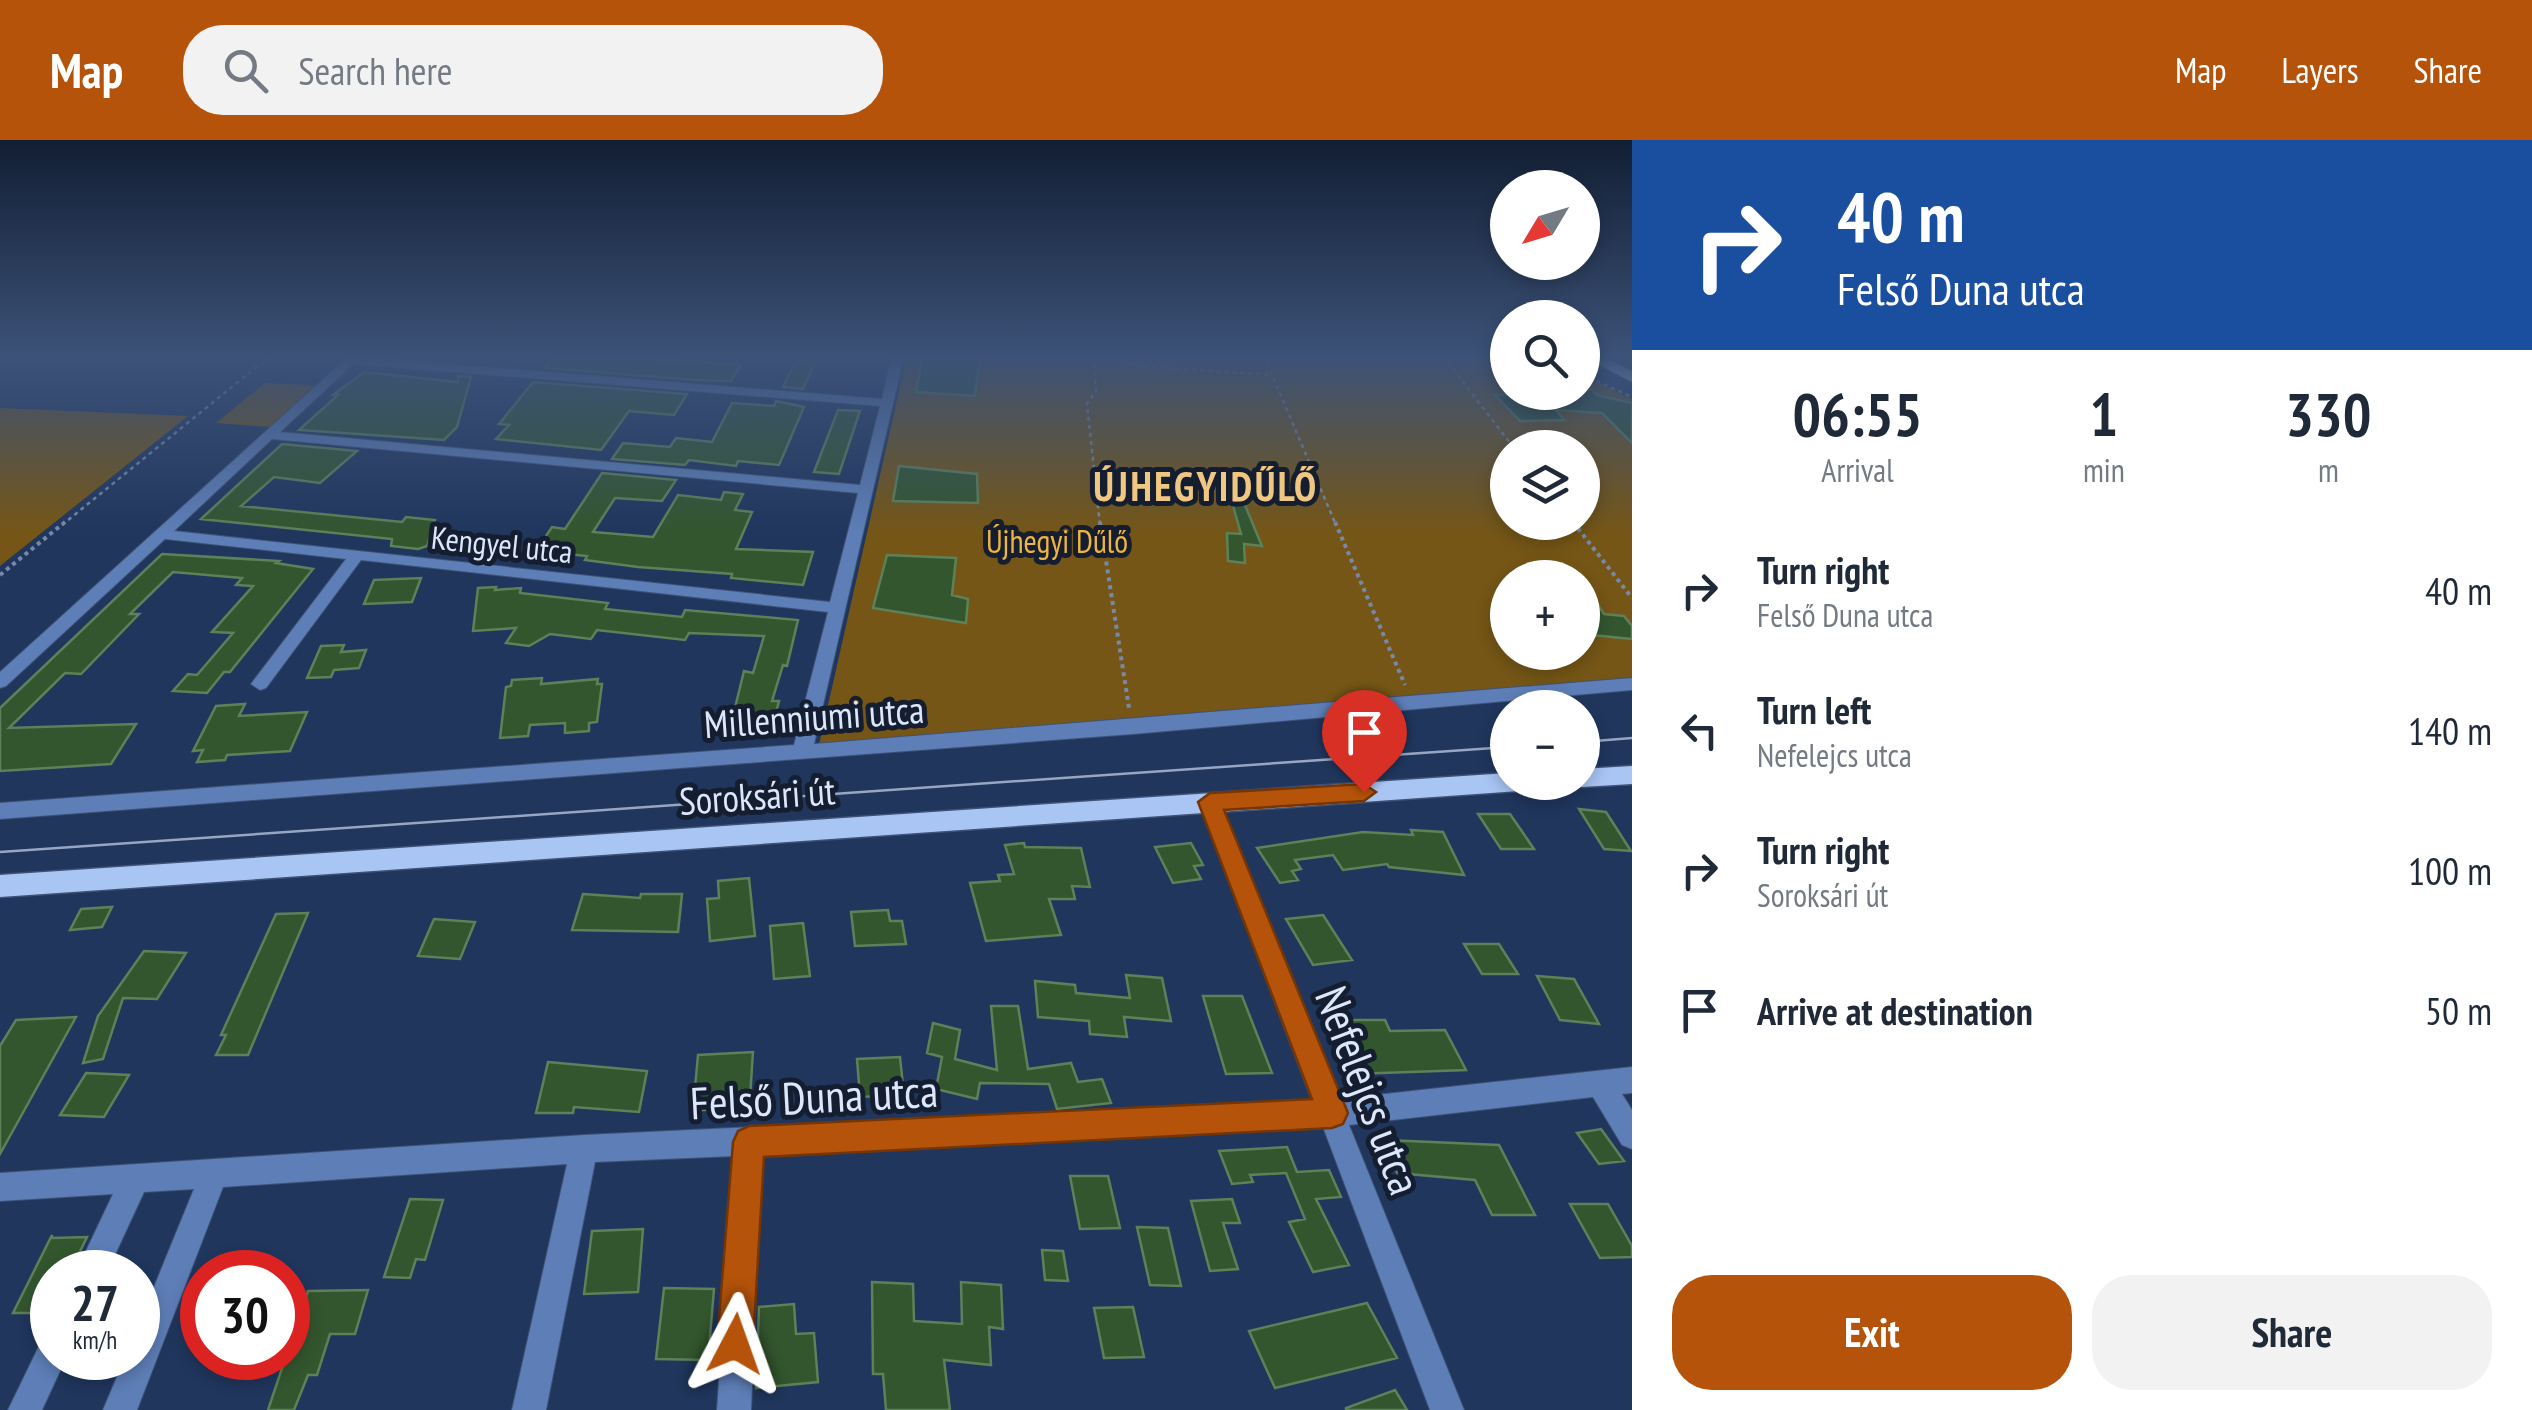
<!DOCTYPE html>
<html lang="en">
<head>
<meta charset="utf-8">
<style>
  :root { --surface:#fff; --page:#f2f2f3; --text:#1f2937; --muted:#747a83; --accent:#b45309 }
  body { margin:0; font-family:"PT Sans Narrow",sans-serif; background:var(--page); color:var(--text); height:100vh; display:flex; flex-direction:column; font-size:38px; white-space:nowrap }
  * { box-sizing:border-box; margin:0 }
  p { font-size:32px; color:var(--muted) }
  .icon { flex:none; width:55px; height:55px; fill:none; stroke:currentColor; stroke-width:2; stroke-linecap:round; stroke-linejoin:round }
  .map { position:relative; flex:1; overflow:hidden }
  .drawer { display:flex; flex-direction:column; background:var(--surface); width:900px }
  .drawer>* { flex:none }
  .top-card { background:#1a4fa0; color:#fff; overflow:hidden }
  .needle { width:65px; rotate:232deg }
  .fabs { position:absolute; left:1490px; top:30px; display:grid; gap:20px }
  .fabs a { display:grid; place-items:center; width:110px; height:110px; border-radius:50%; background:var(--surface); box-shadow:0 5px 15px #0003; font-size:50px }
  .speed { position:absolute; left:30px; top:1110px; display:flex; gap:20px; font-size:50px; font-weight:700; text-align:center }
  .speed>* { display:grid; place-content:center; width:130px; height:130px; border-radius:50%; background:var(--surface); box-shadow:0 5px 15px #0003; line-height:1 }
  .speed small { font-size:25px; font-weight:400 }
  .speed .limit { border:15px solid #d22; background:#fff; color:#111 }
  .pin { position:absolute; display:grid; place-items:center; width:85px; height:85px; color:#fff; margin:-102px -42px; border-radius:50% 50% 50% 0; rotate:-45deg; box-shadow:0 0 10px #0007 }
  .pin .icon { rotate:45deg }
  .me { position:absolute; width:110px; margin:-55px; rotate:4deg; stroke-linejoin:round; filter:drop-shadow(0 0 8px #0008) }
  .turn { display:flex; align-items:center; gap:35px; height:210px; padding:0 40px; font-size:45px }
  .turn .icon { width:130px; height:130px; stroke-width:2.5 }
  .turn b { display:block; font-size:70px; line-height:85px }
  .eta { display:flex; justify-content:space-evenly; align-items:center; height:170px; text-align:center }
  .eta b { font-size:60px; font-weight:800; line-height:70px }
  .cta { display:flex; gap:20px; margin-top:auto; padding:20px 40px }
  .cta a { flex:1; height:115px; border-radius:40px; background:var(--accent); color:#fff; font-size:40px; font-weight:800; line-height:115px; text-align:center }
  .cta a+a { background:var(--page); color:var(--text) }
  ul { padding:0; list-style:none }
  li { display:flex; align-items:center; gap:30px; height:140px; padding:0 40px }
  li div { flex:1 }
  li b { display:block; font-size:38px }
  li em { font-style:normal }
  header { display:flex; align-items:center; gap:60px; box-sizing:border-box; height:140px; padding:0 50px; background:var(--accent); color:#fff }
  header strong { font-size:48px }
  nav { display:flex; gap:55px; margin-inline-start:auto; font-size:35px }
  .search { width:700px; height:90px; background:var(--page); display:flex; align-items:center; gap:25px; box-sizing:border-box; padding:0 35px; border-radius:40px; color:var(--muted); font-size:38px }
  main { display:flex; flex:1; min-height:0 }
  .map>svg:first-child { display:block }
</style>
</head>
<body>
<header>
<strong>Map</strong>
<div class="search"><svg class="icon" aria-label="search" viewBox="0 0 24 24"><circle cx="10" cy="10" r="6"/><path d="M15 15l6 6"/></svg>Search here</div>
<nav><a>Map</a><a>Layers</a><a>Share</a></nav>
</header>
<main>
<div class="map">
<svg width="1632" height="1270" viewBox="0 0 1632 1270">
  <rect width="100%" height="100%" fill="#20365d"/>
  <path fill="#755616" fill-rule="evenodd" d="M907,216H1507L1508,252H1582L1583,235L1632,259V539L819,605ZM1508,308H1582V382H1508ZM1508,438H1582V512H1508Z
    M265,243L315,245L270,287L216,283Z
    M0,268L188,276L0,426Z"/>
  <path fill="#33562e" stroke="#5d8158" stroke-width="2.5" d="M555,216H656L653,219L741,225L731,241L696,240L545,228Z
    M923,216H980L975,256L916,252Z
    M796,221L815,223L803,249L783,247Z
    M364,232L458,242V236L471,237L457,287L444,300L299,290L338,255H333Z
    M1582,240L1597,255L1632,263V303L1602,273L1556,270L1564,280L1520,281L1495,255L1582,254Z
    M533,242L687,254L674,275L629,271L601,310L496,299L509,285L499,284Z
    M776,261L804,267L779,325L738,321L736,326L689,320L685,325L612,319L623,303L670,307L676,298L712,302L732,263L774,266Z
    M838,270L860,271L839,334L814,332Z
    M282,304L357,311L320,343L274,337L241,366L402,382L406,377L435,380L427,406L418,409L391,406L392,399L201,379Z
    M899,326L977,334L978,363L893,361Z
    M602,333L676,340L662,361L615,358L593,392L653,397L678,355L721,360L724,352L743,354L735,370L752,372L736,409L813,412L803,445L731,438L732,434L638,427L585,420L587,416L536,411L552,387L565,389Z
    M1242,358L1262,406L1244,404L1245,423L1228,421L1227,393L1241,394L1232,362Z
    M162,414L279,421L276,423L313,429L230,532H224L207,553L173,551L188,534L197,535L233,493L212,492L253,446L236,445L242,438L173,432L130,474H139L81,534L65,533L9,588L136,584L111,624L0,631V568Z
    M887,415L956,418L952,455L968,459L966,483L873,468Z
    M421,438L412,462L364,464L374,440Z
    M1582,439L1604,474L1624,476L1632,486V499L1582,494Z
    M496,447L495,450L521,448L520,453L608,463L605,469L682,477L685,470L798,480L787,526L783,525L772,561H779L774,580L767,579L765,584L737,580L740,572H734L744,531L753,533L764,496L689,493L685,500L597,490L591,499L550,494L529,506L506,503L516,488L473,491L478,448Z
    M344,505L341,512L366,510L359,528L334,530L331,537L307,538L321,506Z
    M542,538L541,544L598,539L597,544H602L597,582L589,583V591L565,593V583L530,585L528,596L500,598L506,547L511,546L512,540Z
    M245,564L239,576L307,572L290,611L227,615L225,620L197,622L203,610L193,611L216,566Z
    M1579,669L1606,672L1631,711L1604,709Z
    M1478,674H1510L1534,709H1501Z
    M1411,690L1443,692L1464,735L1389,727L1387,724L1343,730L1333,715L1295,720L1301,729L1292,731L1298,740L1280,743L1257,708L1363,692L1413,695Z
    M1024,703L1025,707L1081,708L1090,747L1072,746L1075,759H1049L1061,795L986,801L970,743L1000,741L998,735L1014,734L1005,705Z
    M1191,703L1203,725L1194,726L1201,739L1173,743L1155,707Z
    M749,738L755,796L710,801L707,759L719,758L718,741Z
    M583,754L640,758L641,754H682L678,792L572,790Z
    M112,767L102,787L70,790L81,769Z
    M888,770L890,781H902L906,804L855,806L851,772Z
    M308,773L248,915H216L226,895H221L276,774Z
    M1323,775L1352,820L1313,825L1286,779Z
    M434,779L475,782L460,819L418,816Z
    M803,783L810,836L774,839L770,786Z
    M1464,804H1499L1518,834H1482Z
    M144,811L186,813L157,859L123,858L103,919L83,923L98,876Z
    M1126,835L1162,838L1171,881L1124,877L1127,897L1090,894L1089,881L1038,877L1035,841L1075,845L1076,853L1130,858Z
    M1537,836L1574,839L1599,884L1560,880Z
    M1203,856H1242L1272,933L1226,934Z
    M991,866H1018L1028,929L1071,923L1078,942L1102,939L1111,963L1057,969L1049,944L980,943L977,959L936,949L942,917L927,913L933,883L960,890L955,919L997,930Z
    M76,877L0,1014V906L16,880Z
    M1348,880H1385L1390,891L1445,890L1466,930L1353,934L1335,893H1353Z
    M753,912L750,957H722L721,970H693L698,915Z
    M900,917L904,955L860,957L857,919Z
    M548,922L647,931L639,972L574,967L573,973H536Z
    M86,933L129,935L104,977L60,975Z
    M1601,989L1624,1021L1599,1024L1577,993Z
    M1386,1000L1499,1005L1535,1075H1492L1475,1040L1397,1033Z
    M1287,1007L1297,1032L1329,1030L1341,1057L1316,1059L1349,1125L1313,1132L1289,1082L1305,1079L1286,1033L1250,1035L1253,1042L1232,1044L1219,1011Z
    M1070,1036H1108L1120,1088L1080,1089Z
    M410,1059L443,1060L425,1120L416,1119L410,1138L384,1137Z
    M1232,1059L1240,1083H1223L1238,1129L1210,1131L1191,1061Z
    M1570,1064H1608L1632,1106V1117L1600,1118Z
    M1137,1087L1168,1088L1181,1146L1150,1145Z
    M643,1089L638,1152L584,1154L592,1091Z
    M52,1095V1098L87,1097L70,1132H52V1146L39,1173H13Z
    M1042,1110L1063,1111L1068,1141L1045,1140Z
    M872,1142L913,1144L914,1181L962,1184L961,1142L1001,1145L1003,1189L989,1187L991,1225L944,1220L950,1270H886L883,1234H873Z
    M664,1148L714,1149L708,1220L656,1219Z
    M368,1150L355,1194H330L317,1235H308L294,1270H268L308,1151Z
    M1367,1163L1397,1218L1275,1248L1249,1191Z
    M794,1164L796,1194L814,1193L818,1242L756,1248L759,1167Z
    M1133,1167L1144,1217L1104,1218L1094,1168Z
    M1395,1250L1407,1270H1346V1268Z"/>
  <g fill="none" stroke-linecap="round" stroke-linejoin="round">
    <defs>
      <path id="minor" d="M349,216L882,259L892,216H904L814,604L1632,538V550L1133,594L0,679V663L794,605L828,472L361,420L266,548L260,550L251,544L254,540L346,419L165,399L6,546L0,548V532ZM353,224L880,266L860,345L280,292ZM272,299L858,353L830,462L174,391Z
        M1209,654L1216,657L1219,662L1339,959L1632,927V953L1622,954L1632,970V1009L1622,1005L1593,957L1349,985L1464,1270H1430L1323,987L762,1014L751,1270H717L734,1016L595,1022L546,1270H512L567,1024L223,1047L137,1270H103L125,1218H138V1186L194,1049L144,1052L107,1132H76L113,1054L0,1061V1033L584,995L1312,961L1199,662L1202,657Z
        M52,1197V1218H66L42,1270H8L41,1202Z"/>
      <path id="primary" d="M1632,626V644L1582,647L1572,642H1582V629Z
        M1508,633V642H1531L1519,651L0,757V735Z"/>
      <path id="trunk" d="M1582,216H1601L1632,231V242Z"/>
    </defs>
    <use href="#minor" stroke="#3e5276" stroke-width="2"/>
    <use href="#primary" stroke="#3e5276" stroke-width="3"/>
    <use href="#trunk" stroke="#3e5276" stroke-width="2"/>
    <path stroke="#7889a7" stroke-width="2.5" stroke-dasharray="4 4" stroke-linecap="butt" d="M1093,216L1096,251L1087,264L1100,385
      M1098,216L1136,226L1271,235
      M1264,216L1336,385
      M1443,216L1514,308
      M1582,234L1632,257
      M62,385L270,216"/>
    <path stroke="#7889a7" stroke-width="4" stroke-dasharray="4 4" stroke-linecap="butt" d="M1100,382L1129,568
      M1335,382L1405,545
      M1573,382L1632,458
      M0,435L65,382"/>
    <use href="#minor" fill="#5d7eb7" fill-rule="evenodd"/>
    <use href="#primary" fill="#a9c5f3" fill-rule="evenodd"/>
    <use href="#trunk" fill="#bcd2f8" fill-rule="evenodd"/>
    <path stroke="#97a6c1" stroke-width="2.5" d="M1582,602L1632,598
      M0,712L1508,607"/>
  </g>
  <linearGradient id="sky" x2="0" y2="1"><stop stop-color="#121e33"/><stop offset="0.55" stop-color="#3c5278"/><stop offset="1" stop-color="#3c5278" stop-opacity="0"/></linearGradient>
  <rect width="1632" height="394" fill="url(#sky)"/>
  <path fill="#b45309" stroke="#753606" stroke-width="2.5" d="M1364,644L1376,652L1364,661L1224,670L1348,973L1343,984L1332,988L764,1017L753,1204L748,1217L735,1222L722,1217L717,1204L733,1002L738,991L749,986L1312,959L1198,662L1210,653Z"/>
  <g text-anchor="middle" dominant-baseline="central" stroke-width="10" stroke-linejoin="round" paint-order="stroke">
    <g font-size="32" fill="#f0b53d" stroke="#141e30">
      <text x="1057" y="401">Újhegyi Dűlő</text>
    </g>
    <g font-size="32" fill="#dce7fb" stroke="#141e30">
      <text transform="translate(502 404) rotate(6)">Kengyel utca</text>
    </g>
    <g font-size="38" fill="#dce7fb" stroke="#141e30">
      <text transform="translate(814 576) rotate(-4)">Millenniumi utca</text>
      <text transform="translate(757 655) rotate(-4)">Soroksári út</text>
    </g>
    <g font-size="40" font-weight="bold" letter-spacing="2.5" fill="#efc780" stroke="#141e30">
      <text x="1206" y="346">ÚJHEGYIDŰLŐ</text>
    </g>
    <g font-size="45" fill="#dce7fb" stroke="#141e30">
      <text transform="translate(1369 950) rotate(69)">Nefelejcs utca</text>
      <text transform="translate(814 956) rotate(-3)">Felső Duna utca</text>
    </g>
  </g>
</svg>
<div class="fabs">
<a><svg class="needle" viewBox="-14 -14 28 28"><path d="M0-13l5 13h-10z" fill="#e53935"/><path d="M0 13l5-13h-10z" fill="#747a83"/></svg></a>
<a><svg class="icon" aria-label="search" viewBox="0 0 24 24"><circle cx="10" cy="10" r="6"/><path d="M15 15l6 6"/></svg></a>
<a><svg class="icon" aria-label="layers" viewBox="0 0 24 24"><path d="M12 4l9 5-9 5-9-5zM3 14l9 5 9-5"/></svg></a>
<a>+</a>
<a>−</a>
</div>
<div class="speed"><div>27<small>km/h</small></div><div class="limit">30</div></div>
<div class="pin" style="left:1364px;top:652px;background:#d93025"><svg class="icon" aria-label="arrive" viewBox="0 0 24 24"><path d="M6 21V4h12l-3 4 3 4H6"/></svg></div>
<svg class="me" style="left:735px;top:1204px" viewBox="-20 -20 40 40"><path d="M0-17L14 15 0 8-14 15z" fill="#b45309" stroke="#fff" stroke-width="4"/></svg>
</div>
<section class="drawer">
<div class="top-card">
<div class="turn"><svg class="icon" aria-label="right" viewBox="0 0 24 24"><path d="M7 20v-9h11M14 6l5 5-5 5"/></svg><div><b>40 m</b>Felső Duna utca</div></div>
</div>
<div class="eta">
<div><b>06:55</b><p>Arrival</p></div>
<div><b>1</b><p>min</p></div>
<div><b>330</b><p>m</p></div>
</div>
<ul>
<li><svg class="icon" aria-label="right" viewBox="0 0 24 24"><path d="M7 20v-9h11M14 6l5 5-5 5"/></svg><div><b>Turn right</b><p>Felső Duna utca</p></div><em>40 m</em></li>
<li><svg class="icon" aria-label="left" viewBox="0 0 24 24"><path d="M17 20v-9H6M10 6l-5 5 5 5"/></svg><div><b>Turn left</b><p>Nefelejcs utca</p></div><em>140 m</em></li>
<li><svg class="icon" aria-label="right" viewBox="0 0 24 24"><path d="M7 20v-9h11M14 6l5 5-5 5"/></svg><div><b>Turn right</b><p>Soroksári út</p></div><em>100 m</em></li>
<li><svg class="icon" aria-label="arrive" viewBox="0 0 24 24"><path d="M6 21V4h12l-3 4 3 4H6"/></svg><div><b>Arrive at destination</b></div><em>50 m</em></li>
</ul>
<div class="cta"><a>Exit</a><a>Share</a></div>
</section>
</main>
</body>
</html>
